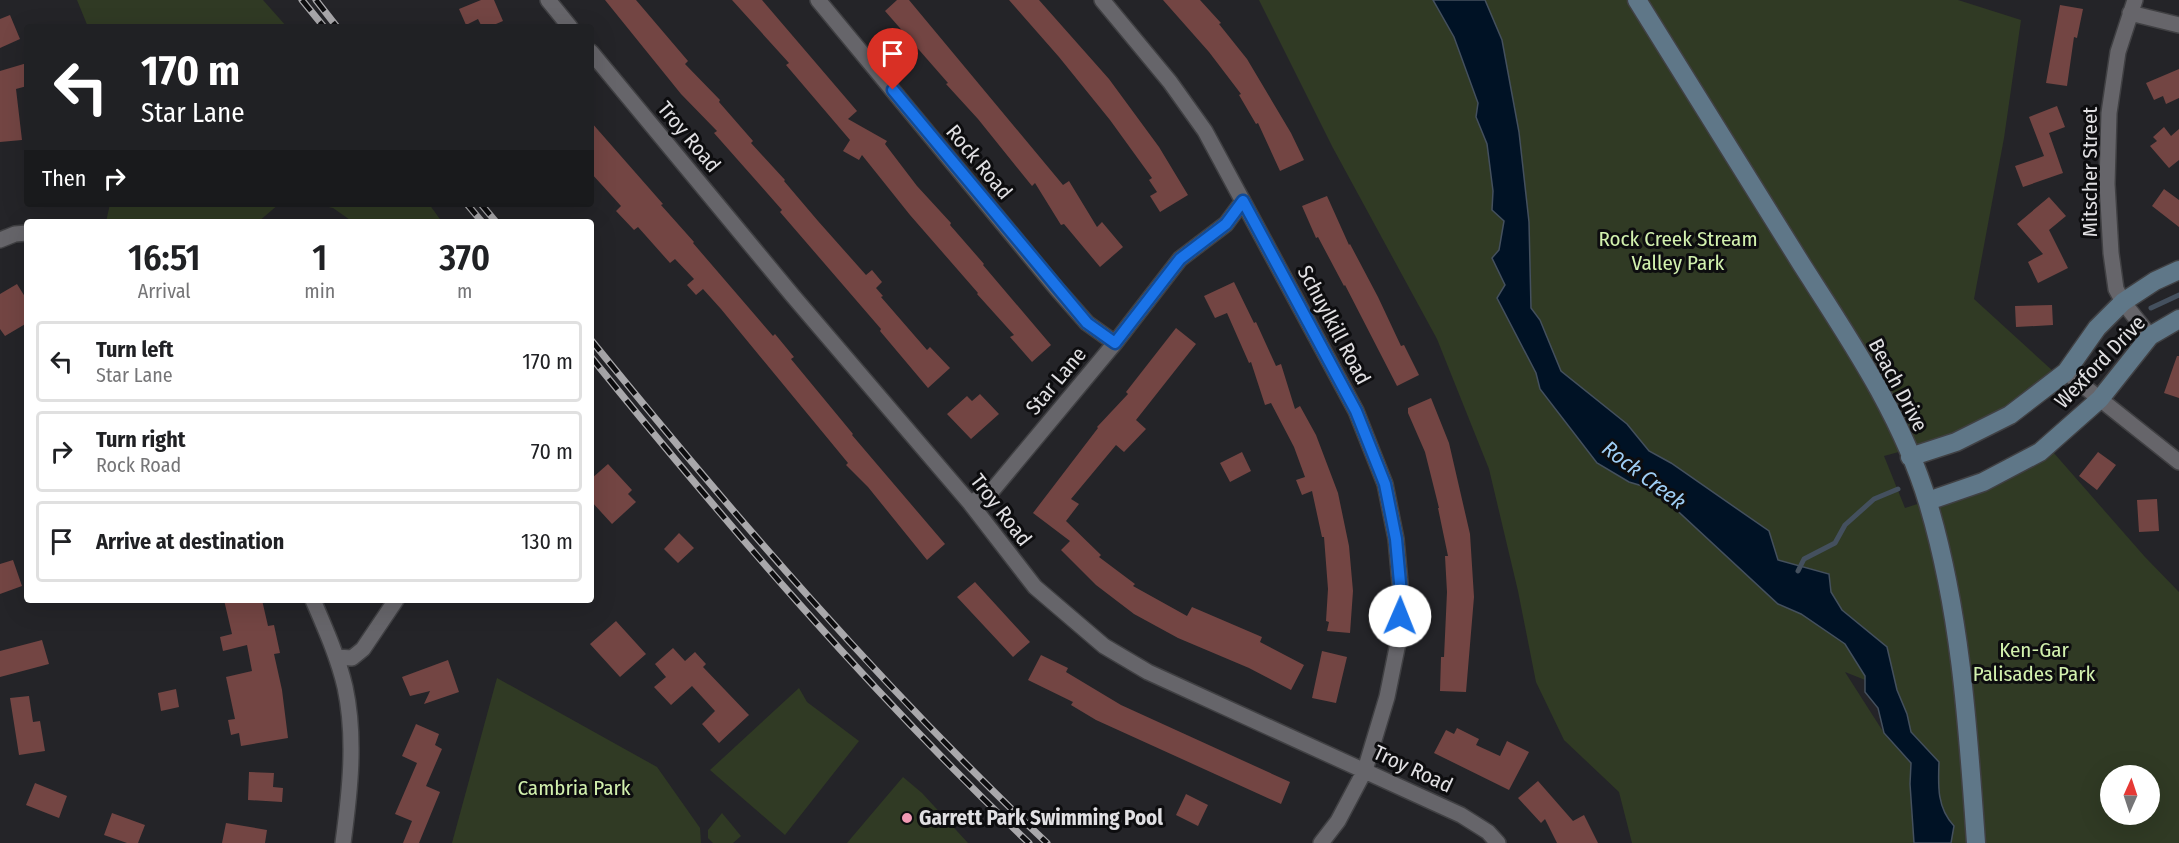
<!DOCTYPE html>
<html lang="en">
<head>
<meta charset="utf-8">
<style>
  :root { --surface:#fff; --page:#f2f2f2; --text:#202124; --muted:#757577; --line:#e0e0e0 }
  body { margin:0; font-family:"Fira Sans Condensed",sans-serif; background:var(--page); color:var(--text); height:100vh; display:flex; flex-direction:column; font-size:22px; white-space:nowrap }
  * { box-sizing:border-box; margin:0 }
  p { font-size:20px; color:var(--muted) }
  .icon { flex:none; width:33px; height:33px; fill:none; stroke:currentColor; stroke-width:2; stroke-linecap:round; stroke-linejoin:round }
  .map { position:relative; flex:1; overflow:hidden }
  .side { position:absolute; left:24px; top:219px; width:570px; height:384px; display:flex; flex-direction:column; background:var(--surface); border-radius:6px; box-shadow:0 6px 24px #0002 }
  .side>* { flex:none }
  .banner { position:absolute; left:24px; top:24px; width:570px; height:183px; border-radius:6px; box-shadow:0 6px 24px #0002; background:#202124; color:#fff; overflow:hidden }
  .needle { width:39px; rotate:3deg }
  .controls { position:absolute; left:2100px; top:765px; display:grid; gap:12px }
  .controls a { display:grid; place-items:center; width:60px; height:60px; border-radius:50%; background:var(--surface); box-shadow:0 6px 24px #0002; font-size:30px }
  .pin { position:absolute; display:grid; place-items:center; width:51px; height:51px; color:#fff; margin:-62px -26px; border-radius:50% 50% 50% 0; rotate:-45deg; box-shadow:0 0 6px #0007 }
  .pin .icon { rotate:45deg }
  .me { position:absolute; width:66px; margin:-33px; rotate:1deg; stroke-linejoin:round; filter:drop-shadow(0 0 4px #0008) }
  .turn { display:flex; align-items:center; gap:21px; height:126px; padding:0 18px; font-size:27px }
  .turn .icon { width:78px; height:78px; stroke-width:2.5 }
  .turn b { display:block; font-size:42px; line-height:51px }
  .then { display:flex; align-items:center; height:57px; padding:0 18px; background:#0003; gap:12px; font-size:22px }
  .eta { display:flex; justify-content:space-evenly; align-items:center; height:102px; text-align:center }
  .eta b { font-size:36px; font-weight:600; line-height:42px }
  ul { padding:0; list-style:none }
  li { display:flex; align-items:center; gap:18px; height:81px; margin:0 12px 9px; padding:0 6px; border:3px solid var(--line); border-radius:6px }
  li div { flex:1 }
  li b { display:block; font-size:22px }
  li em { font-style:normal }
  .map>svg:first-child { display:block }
</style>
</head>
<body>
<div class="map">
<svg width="2179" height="843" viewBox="0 0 2179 843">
  <rect width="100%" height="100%" fill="#242428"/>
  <path fill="#303a24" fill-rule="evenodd" d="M77,0H263L287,27H88Z
    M1259,0H1958L2021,20L2004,138L1974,299L2054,372L1997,414L1939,441L1884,456L1905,508L1964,489L2053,452L2145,557L2179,592V843H1923C1918,793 1917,740 1898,693L1845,672L1884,733L1911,763L1910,784L1914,843H1632L1619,792L1564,740L1536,682L1518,591L1489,469L1437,339L1333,148ZM2110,776H2150V814H2110Z
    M110,204H279L258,222H106Z
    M315,204H429L442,222H353L333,208Z
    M497,678L657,767L700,828L701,843H452Z
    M799,688L807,702L859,741L785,835L710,770Z
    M903,777L922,793L968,843H847Z
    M722,813L741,836L733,843H713L708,838V830Z"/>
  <path fill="#001225" stroke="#44505e" stroke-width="1.5" d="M1433,0H1485L1502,40L1519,132L1529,222L1531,308L1540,320L1561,371L1627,424L1649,451L1671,463L1769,531L1778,560L1829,574L1831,592L1842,610L1887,647L1897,690L1907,714L1911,732L1939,762C1938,786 1937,808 1954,826L1951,843H1914L1910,784L1911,763L1884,733L1878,708L1865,692V676L1845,644L1801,614L1778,604L1669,503L1649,488L1629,482L1597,463L1540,389L1536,373L1497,298L1505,285L1492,258L1499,250L1504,221L1492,210L1493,191L1487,144L1476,117L1478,103L1454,37Z"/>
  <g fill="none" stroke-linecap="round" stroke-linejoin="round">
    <path stroke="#44505e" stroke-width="5" d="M2151,308L2179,295
      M1798,571L1804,559L1835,543L1845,525L1874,499L1898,489"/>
  </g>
  <path fill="#734543" d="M481,0H494L503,21L489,27H482L478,19L466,25L459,9Z
    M605,0H636L688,61L685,64L720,100L719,102L753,141L751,143L785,180L784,181L818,221L866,275L872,270L882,282L876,288L883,296L881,297L927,350L930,347L950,368L928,388L880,331L881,329L780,212L782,210L714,133L717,131L681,94Z
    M732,0H762L857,111L848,119L887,141L885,144L917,186L951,223L950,225L984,264L983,265L1051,345L1032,362L1010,337L1014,335L977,294L978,293L910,215L862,155L859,160L843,151L850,140L786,65L789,63Z
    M897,0H909L1063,185L1069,181L1097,227L1102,222L1123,247L1100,267L1064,224L1061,225L1035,183L1032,186L978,119L946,84L948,83L885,11Z
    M1009,0H1039L1109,79L1159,147L1188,195L1160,212L1150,196L1157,192L1149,180L1152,178L1110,120L1059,57Z
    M1163,0H1200L1221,23L1219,24L1247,59L1291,133L1304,160L1280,171L1258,123L1256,124L1239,95L1241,94L1209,52Z
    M2060,5L2083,9L2077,38L2074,37L2067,86L2046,83Z
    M10,15L20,39L0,48V19Z
    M27,63V86L16,89L22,140L0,142V71Z
    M2179,69V98L2166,104L2163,96L2154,100L2146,83Z
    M2057,106L2065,127L2049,133L2063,173L2023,187L2015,166L2044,156L2029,117Z
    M591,122L663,204L661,205L694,242L693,243L773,336L775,334L794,357L791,359L853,434L852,435L945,544L927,560L868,487L846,465L848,463L721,309L703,289L696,295L687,285L694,279L675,259L670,263L638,227L634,230L616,211L621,206L591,173Z
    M2164,127L2171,136L2179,129V160L2169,168L2150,146L2157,141L2153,137Z
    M2164,189L2179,200V227L2152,206Z
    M1327,196L1349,245L1350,244L1378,297L1401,346L1404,345L1419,375L1397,386L1345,285L1344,286L1318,237L1316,238L1302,206Z
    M2049,197L2066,216L2049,230L2068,268L2038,283L2028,262L2043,254L2017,224Z
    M1234,282L1254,323L1256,322L1276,366L1281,364L1295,409L1300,406L1316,435L1338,493L1349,546L1353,591L1350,633L1327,631L1329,622L1326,621L1328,589L1324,537H1322L1312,491L1302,495L1296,480L1305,477L1294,447L1271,403L1265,405L1251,362L1249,363L1227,313L1215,318L1204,296Z
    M17,284L27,300V323L5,336L0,329V294Z
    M2052,305L2053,325L2016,327L2015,306Z
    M1176,328L1196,344L1136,420L1146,429L1124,452L1116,445L1071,499L1079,504L1066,521L1101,555L1099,557L1135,584L1133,586L1187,616L1192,607L1262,637L1260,642L1304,665L1291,690L1249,668L1178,638L1134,614L1096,585L1061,550L1070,541L1033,513L1098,428L1097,427L1128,394L1126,392Z
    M2177,356H2179V398L2164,393Z
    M980,394L999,414L971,439L947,414L967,396L972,401Z
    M1431,398L1449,443L1470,534L1474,597L1466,692L1440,691L1441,657H1444L1447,592L1445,556H1448L1438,508H1439L1425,452L1408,413V408Z
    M1242,452L1251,471L1230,482L1220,463Z
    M2098,452L2116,465L2097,490L2079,476Z
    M608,464L632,490L628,494L636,502L612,524L591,501V479Z
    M2157,499L2159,531L2139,532L2137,500Z
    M679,533L694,548L678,563L664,549Z
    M13,560L22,586L0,594V564Z
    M975,582L1030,642L1013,657L957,597Z
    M224,600H262L268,626L274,625L280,653L274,654L282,690L288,738L241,746L239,733L231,735L228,720L235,719L226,677L252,671L247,645L223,651L220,637L232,634Z
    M616,621L646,654L620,677L590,644Z
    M42,640L49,664L0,677V651Z
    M673,648L685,661L695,652L706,664L703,667L749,715L719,743L702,724L715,711L692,686L671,705L654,687L666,677L655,664Z
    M1322,651L1347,657L1336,703L1312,698Z
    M1041,655L1068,668L1066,672L1121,705L1290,782L1281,804L1096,720L1071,705L1073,702L1028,680Z
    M448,660L459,692L424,704L430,691L410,696L402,677Z
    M176,689L179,707L161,711L158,693Z
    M29,696L33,722L40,721L45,751L19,755L10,698Z
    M416,724L439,734L435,745L442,749L426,786L440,792L419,843H403L412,821L395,814L417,763L402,756Z
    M1457,728L1479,739L1476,745L1500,756L1507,741L1529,752L1509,790L1434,753L1446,730L1454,734Z
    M249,772L274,773L273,787L283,788L282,802L248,800Z
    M1538,781L1573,821L1584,815L1598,843H1557L1545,819L1541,823L1518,798Z
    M35,783L67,796L59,818L26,805Z
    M1186,794L1208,805L1198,826L1176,815Z
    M112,813L145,825L138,843H127L104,835Z
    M226,823L267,830L265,843H222Z"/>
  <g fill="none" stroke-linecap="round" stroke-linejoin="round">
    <defs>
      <path id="street" d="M548,0L570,27
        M818,0L1057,289L1087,323L1115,343
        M1102,0L1170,82L1205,131L1356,411L1385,484L1396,539L1401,594L1399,638L1387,697L1365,770L1338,821L1321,843
        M2135,0L2118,52L2109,113L2107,184L2111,253L2116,289L2123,302L2150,336
        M2130,13L2179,25
        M591,52L793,296L970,503L1035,587L1104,646L1148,672L1461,815L1488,832L1498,843
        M0,240L15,234L27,233
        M2066,372L2179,462
        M970,503L991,492L1115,343L1180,259L1226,224L1243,201
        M313,600C325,628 338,657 345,687C356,738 350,791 343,843
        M336,657L352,658L363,649L396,600"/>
      <path id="secondary" d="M1637,0C1692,88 1747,176 1802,265C1850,340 1902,416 1928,503C1961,613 1968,729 1976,843
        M1910,457L1956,442L2010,415L2066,372L2097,328L2123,302L2155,281L2179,270
        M1928,501L1983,482L2040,452L2100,399L2150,336L2179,319"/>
    </defs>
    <use href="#street" stroke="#404043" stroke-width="18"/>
    <use href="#secondary" stroke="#404043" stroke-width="21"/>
    <use href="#street" stroke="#66656a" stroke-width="15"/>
    <use href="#secondary" stroke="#5f7788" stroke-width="18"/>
    <defs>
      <path id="rail" d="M302,0L324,27
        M316,0L337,27
        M467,204L482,222
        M481,204L496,222
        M591,340C734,516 882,687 1047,843
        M591,357C728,526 871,693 1029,843"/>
    </defs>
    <use href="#rail" stroke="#a9a8ab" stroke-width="7"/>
    <use href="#rail" stroke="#0d0d0f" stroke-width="4.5" stroke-dasharray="14" stroke-linecap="butt"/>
  </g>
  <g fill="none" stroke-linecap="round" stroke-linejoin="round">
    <defs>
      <path id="route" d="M893,90L1087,323L1115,343L1180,259L1226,224L1243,201L1356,411L1385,484L1396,539L1401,594L1400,616"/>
    </defs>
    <use href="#route" stroke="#114b97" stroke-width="15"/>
    <use href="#route" stroke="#1a73e8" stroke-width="10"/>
  </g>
  <circle fill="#f19ab3" stroke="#0d0d0f" stroke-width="2" cx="907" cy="818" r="6"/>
  <g text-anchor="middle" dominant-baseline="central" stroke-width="6" stroke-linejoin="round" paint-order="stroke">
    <g font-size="21" fill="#e1e0e3" stroke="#0d0d0f">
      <text transform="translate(689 137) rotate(50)">Troy Road</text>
      <text transform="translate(979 162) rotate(50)">Rock Road</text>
      <text transform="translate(2090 172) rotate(-90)">Mitscher Street</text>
      <text transform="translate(1334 325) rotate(62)">Schuylkill Road</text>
      <text transform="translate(2100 362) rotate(-46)">Wexford Drive</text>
      <text transform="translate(1056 381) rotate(-50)">Star Lane</text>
      <text transform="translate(1898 385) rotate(62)">Beach Drive</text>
      <text transform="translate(1001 510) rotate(52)">Troy Road</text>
      <text transform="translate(1413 769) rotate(25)">Troy Road</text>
    </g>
    <g font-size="21" fill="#d2f1ae" stroke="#0d0d0f">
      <text x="1678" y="239">Rock Creek Stream<tspan x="1678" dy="24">Valley Park</tspan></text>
      <text x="2034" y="650">Ken-Gar<tspan x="2034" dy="24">Palisades Park</tspan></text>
      <text x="574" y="788">Cambria Park</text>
    </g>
    <g font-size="21" font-weight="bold" fill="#e1e0e3" stroke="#0d0d0f" text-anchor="start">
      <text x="919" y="818">Garrett Park Swimming Pool</text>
    </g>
    <g font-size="22" font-style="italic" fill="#9fcef5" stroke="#0d0d0f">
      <text transform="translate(1644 475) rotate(37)">Rock Creek</text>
    </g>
  </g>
</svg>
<div class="controls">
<a><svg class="needle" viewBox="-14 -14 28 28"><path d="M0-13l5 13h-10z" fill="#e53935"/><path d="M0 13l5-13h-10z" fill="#757577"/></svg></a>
</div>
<div class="pin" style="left:893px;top:90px;background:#d93025"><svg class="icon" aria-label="arrive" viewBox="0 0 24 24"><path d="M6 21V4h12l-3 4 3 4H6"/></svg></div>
<svg class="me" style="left:1400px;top:616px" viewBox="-20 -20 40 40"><circle r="19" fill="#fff"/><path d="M0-13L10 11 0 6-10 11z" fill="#1a73e8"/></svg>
<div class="banner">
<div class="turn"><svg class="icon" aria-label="left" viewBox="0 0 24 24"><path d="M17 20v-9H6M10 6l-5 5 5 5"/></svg><div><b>170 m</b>Star Lane</div></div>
<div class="then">Then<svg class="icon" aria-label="right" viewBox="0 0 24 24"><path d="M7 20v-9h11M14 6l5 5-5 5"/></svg></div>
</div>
<section class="side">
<div class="eta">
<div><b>16:51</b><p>Arrival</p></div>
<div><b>1</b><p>min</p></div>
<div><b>370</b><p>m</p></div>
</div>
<ul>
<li><svg class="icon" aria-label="left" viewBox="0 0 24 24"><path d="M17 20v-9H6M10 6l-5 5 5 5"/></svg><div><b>Turn left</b><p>Star Lane</p></div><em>170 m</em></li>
<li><svg class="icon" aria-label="right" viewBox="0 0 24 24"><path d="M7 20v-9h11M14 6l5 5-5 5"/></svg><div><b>Turn right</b><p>Rock Road</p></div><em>70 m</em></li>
<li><svg class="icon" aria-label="arrive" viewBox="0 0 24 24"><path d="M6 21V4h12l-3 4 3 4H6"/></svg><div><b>Arrive at destination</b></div><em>130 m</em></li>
</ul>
</section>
</div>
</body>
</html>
